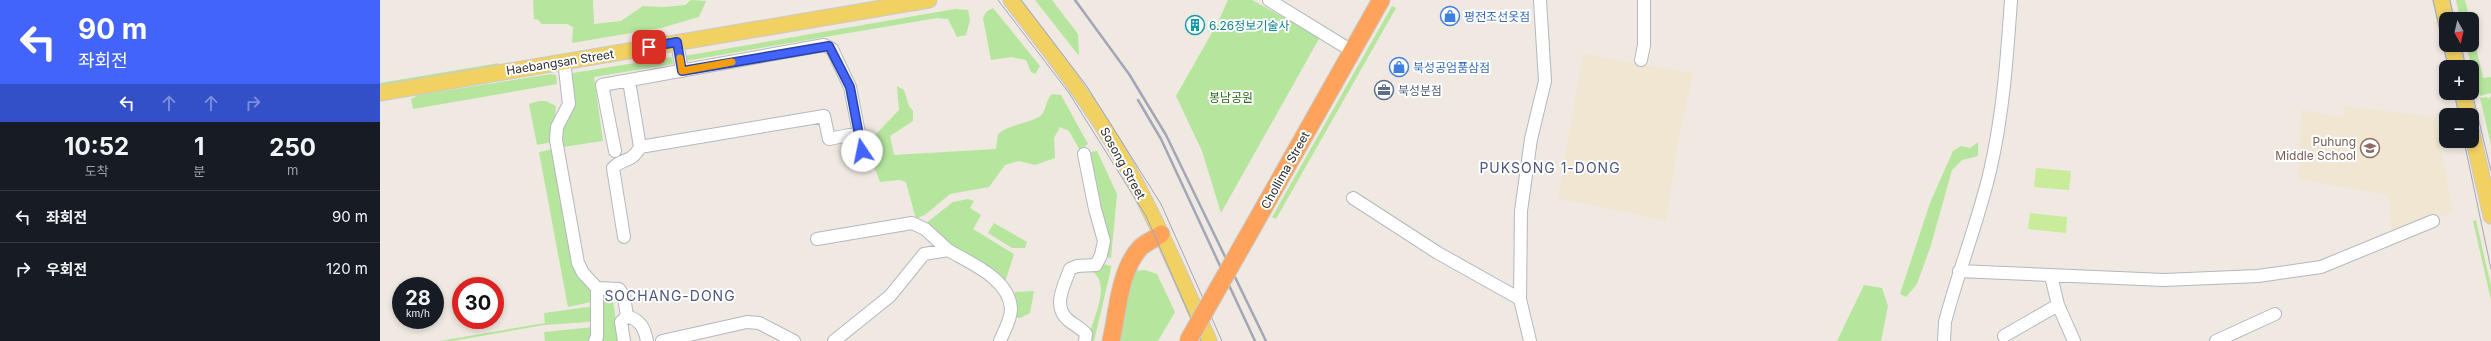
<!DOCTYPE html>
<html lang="ko">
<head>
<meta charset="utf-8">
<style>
  :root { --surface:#171b24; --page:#20242c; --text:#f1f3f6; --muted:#9ea1a6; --line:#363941 }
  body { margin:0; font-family:Inter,"Noto Sans KR",sans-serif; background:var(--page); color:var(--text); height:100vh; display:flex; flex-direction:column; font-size:15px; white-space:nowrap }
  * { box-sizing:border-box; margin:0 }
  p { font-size:13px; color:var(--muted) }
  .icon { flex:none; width:22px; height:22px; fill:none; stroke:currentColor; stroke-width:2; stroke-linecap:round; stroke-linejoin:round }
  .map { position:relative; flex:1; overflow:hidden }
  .drawer { display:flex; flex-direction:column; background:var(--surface); width:380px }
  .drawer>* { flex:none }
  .banner { background:#4264fb; color:#fff; overflow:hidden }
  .needle { width:26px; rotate:172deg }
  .fabs { position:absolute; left:2059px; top:12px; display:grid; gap:8px }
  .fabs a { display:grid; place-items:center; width:40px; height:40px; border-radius:8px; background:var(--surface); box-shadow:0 2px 6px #0003; font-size:20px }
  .speed { position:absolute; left:12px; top:277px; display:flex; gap:8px; font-size:20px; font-weight:700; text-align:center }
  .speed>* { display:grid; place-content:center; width:52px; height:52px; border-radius:50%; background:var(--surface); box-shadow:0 2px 6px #0003; line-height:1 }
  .speed small { font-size:10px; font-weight:400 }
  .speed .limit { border:6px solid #d22; background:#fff; color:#111 }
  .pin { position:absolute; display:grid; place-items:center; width:34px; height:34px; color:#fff; margin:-17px; border-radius:8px; box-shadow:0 2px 6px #0006 }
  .me { position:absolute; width:44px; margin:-22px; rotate:349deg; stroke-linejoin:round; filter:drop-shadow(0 0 3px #0008) }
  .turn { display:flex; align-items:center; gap:14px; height:84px; padding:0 12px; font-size:18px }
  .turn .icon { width:52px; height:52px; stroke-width:2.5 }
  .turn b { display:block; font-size:28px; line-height:34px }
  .lanes { display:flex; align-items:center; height:38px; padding:0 12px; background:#0003; justify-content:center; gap:20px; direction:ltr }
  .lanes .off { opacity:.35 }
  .eta { display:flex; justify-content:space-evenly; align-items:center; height:68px; text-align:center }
  .eta b { font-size:24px; font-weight:700; line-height:28px }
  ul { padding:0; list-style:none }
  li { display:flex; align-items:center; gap:12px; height:52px; padding:0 12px; border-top:1px solid var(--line) }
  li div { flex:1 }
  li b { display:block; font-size:15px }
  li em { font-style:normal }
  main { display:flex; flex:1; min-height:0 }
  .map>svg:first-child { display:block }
</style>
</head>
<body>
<main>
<section class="drawer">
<div class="banner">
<div class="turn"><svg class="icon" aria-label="left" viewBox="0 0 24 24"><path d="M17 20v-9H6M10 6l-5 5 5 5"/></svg><div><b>90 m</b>좌회전</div></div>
<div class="lanes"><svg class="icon" aria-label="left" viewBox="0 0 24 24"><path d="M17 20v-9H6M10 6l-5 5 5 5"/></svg><svg class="icon off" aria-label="ahead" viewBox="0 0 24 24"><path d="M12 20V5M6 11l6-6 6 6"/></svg><svg class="icon off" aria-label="ahead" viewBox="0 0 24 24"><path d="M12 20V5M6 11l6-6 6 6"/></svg><svg class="icon off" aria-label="right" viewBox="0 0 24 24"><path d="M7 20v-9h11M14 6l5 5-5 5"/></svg></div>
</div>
<div class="eta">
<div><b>10:52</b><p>도착</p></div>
<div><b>1</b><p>분</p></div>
<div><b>250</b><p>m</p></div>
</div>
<ul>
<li><svg class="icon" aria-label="left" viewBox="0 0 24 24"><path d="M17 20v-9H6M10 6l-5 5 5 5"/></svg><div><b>좌회전</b></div><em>90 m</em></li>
<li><svg class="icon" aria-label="right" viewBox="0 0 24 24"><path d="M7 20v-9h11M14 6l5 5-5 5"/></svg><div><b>우회전</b></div><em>120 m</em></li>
</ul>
</section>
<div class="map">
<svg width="2111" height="341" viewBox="0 0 2111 341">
  <rect width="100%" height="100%" fill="#efe9e1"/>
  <path fill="#f0e6d1" d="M1203,54L1313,73L1298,142L1286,221L1178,198Z
    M1965,106L2055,117L2073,213L2012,229L2009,195L1918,179L1921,110L1963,117Z"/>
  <path fill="#b6e59e" d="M153,0H213L214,24L241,21L263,6L284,7L305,5L311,0L326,1L319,17L281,28L192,43L193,27L187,24H161L159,20L154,19Z
    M655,0H672L698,34L699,56Z
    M848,0H872L940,37L841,213L822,151L796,96L838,22Z
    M2076,0H2085L2090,19H2080Z
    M1012,6L1016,8L896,219L892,217Z
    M613,8L660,66L655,74L651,72L646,60L631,57L611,60L603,18L606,12Z
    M575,9L588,10L590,20L586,35L577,37L568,19L557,18L305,61L304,56Z
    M2092,29L2103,78L2111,77V94L2110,93L2100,96L2096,77H2094L2086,45H2092Z
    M292,57L293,64L214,77L223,141L183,147L182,130L193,73Z
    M119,63L120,67L0,88V83Z
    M171,74L176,75L177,84L33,109L31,99L38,95Z
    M517,86L524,90L529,106L533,111V121L510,136L514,155L616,149L618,134C630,124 646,124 659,117C667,112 665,100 672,94L681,95L708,144L700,150L689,131L680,127L674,138L675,158L655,165L639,161L625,165L609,187L570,194L546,214L536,219L526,182L519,180L500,182L492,161L495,135L519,110Z
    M2111,96V145L2100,98L2107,97L2108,99Z
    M159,101H166L176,106L172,142L157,145L149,104Z
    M1598,142V156L1582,160L1572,170L1551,245L1537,284L1526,297L1520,294L1550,203L1573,151L1581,146L1590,148Z
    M173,149L212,299L211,302L188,307L159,152Z
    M717,151L737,194L731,258L726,257L708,156L710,152Z
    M588,199L594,201L590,208L601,215L593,229L634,254L625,282L575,250L545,224L573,202Z
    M2096,220L2111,286V300L2093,221Z
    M614,223L647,242L645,248H632L608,233Z
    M724,264L731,266L730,273L714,341H708C711,321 732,287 713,272L719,270Z
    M765,270L777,274L795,312L778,341H738L751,276L754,271Z
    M1484,285L1502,288L1508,306L1501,341H1457Z
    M654,291L650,313L640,318L633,317L635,292Z
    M236,293L240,300L233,301L239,341H220L223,328L222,295Z
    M215,306L214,320L208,322L164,325L72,341H60L165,323L164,313Z
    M214,327L211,341H165L164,332Z"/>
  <path fill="#c9ec9a" d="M1656,168L1691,171L1689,190L1654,187Z
    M1650,213L1687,217L1686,233L1648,229Z"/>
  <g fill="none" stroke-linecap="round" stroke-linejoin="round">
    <defs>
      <path id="minor" d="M889,0L972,51
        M297,42L302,71
        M1261,60L1264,45V0
        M184,61L189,104L177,127L176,140L198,263L203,273L217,288L239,289L244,297L247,316L241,322L244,341
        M479,133L482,151
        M235,151L222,85L444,45L452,49L470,87L479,133L449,139L444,116L260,147L249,81
        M704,154L715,209L724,241L721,255L716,265L697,266L690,269C684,286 672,306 688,320C694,325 701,328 706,334L705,341
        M973,198L1058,253L1140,299
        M244,237L233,168C243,157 251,164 260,147
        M437,239L532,223L545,229L568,250
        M1579,271L1784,280L1878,276L1941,267L2053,221
        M1671,276L1678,305L1694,341
        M247,316C261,321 264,327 267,341
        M1624,336L1678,305
        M215,341L217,337V288
        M282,341L367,322L379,323L414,341
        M454,341L510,296L544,254L568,250C590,263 630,279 631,309C631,320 624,331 620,341
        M1150,341L1140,299L1141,211L1151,139L1165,81L1160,0
        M1564,341L1565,322C1578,272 1598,222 1610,171C1623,115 1627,58 1631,0
        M1836,341L1895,314"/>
      <path id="major" d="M631,0C672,53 713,106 746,165C777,221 803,282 829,341
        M2061,0L2066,21
        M2072,45L2077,67
        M0,93L549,0
        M2083,93L2088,115
        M2092,133L2111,216"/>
      <path id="highway" d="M866,239L1001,0
        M731,341C738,311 739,271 760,248C766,242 775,239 781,234"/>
    </defs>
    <use href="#minor" stroke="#b4b7c1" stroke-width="14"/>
    <use href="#major" stroke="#c9c9c9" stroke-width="17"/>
    <use href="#highway" stroke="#c9c9c9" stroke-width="19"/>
    <use href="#minor" stroke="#fff" stroke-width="12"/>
    <use href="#major" stroke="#f2d163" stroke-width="15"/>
    <use href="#highway" stroke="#ffa35c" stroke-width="17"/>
    <path stroke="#a3a6b8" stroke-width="1" d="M618,0L689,93L766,216L821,341
      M641,0L706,85L781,204L842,341
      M2053,0L2068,67
      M2070,0L2074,19
      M2081,45L2086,67
      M2092,92L2111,171
      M2074,93L2079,115
      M2084,141L2111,269"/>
    <path stroke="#a3a6b8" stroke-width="2.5" d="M695,0L749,74L786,135L886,341
      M758,100L781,139L875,341"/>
    <defs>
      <path id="highway-bridge" d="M808,341L866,239"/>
    </defs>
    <use href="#highway-bridge" stroke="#c9c9c9" stroke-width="19" stroke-linecap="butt"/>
    <use href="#highway-bridge" stroke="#ffa35c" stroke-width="17"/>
  </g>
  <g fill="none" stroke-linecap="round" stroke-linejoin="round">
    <defs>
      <path id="route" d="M269,47L297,42L302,71L449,46L470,87L482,151"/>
    </defs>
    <use href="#route" stroke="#2b41a3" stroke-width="10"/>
    <use href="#route" stroke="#4264fb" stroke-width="7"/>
    <path stroke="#f59e0b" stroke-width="7" d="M300,58L302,71L352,62"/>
  </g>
  <defs>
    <symbol id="shop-ring" viewBox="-11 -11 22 22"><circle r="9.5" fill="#fff" stroke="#3f7fe0" stroke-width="1.5"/><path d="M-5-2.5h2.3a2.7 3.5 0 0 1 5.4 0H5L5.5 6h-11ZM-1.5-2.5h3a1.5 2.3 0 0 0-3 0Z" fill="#3f7fe0"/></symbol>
    <symbol id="building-ring" viewBox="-11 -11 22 22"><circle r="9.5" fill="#fff" stroke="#0f9aa8" stroke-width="1.5"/><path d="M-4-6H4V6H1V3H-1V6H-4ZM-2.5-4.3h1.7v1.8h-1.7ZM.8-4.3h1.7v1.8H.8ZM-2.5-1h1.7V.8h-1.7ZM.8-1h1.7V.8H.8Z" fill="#0f9aa8"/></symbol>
    <symbol id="office-ring" viewBox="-11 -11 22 22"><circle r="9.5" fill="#fff" stroke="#5c6f8a" stroke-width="1.5"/><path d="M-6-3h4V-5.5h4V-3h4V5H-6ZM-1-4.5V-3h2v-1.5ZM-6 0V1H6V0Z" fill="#5c6f8a"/></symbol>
    <symbol id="school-ring" viewBox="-11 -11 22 22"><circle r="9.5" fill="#fff" stroke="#8d6e63" stroke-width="1.5"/><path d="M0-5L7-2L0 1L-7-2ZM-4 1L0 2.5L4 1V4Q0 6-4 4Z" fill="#8d6e63"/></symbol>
  </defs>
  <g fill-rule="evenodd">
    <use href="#shop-ring" x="1059" y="5" width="22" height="22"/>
    <use href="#building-ring" x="804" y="14" width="22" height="22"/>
    <use href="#shop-ring" x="1008" y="56" width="22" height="22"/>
    <use href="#office-ring" x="993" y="79" width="22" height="22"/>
    <use href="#school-ring" x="1979" y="137" width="22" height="22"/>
  </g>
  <g text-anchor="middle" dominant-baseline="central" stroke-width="4" stroke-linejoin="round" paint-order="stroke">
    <g font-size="12" fill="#366cbe" stroke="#fff" text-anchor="start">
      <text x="1084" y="16">평전조선옷점</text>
      <text x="1033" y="67">북성공엄품삼점</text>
    </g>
    <g font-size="12" fill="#0d838f" stroke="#fff" text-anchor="start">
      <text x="829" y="25">6.26정보기술사</text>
    </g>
    <g font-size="12" fill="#2e2e2e" stroke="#fff">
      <text transform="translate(180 62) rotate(-9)">Haebangsan Street</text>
      <text transform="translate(743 163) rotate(61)">Sosong Street</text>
      <text transform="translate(905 170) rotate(-61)">Chollima Street</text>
    </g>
    <g font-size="12" fill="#4e5e75" stroke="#fff" text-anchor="start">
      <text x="1018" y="90">북성분점</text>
    </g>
    <g font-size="12" fill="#2c6e1b" stroke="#fff">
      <text x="851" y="97">봉남공원</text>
    </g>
    <g font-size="12" fill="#785e54" stroke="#fff" text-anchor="end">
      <text x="1976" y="141">Puhung<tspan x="1976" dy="14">Middle School</tspan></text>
    </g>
    <g font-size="14" letter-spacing="1" fill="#4d5680" stroke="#fff">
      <text x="1170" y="167">PUKSONG 1-DONG</text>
      <text x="290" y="295">SOCHANG-DONG</text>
    </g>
  </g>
</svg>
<div class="fabs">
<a><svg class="needle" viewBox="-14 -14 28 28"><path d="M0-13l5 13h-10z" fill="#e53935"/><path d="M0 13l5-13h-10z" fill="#9ea1a6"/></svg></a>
<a>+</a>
<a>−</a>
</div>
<div class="speed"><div>28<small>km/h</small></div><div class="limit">30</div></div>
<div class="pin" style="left:269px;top:47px;background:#d93025"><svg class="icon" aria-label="arrive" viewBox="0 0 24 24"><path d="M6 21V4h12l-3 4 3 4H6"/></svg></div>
<svg class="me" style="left:482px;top:151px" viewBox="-20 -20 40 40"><circle r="19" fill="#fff"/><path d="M0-13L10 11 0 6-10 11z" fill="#4264fb"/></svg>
</div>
</main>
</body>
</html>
